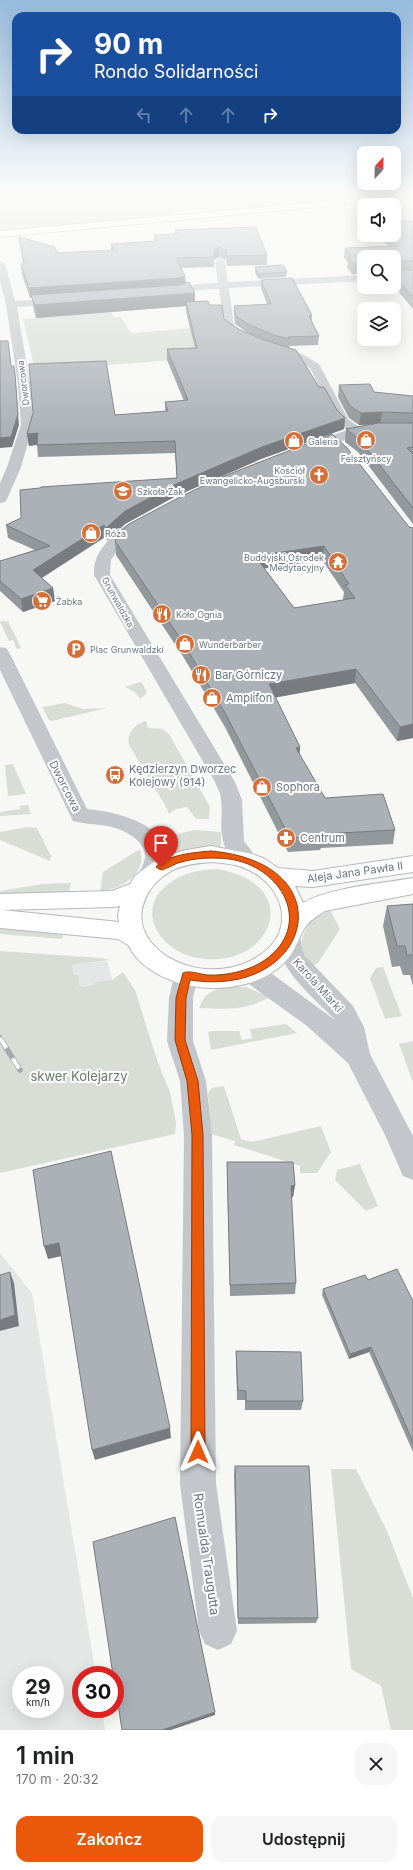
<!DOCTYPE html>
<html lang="pl">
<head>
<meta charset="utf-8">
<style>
  :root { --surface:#fff; --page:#f6f6f6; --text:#202124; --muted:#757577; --accent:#ea580c }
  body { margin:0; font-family:Inter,sans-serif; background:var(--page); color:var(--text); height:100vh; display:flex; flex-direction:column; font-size:15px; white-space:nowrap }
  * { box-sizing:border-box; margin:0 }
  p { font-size:13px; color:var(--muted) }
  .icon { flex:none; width:22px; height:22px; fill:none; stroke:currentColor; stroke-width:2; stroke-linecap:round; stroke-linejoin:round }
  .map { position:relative; height:1730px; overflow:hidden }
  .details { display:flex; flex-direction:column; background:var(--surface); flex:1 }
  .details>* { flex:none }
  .banner { position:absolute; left:12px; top:12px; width:389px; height:122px; border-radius:12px; box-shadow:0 4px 16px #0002; background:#1a4fa0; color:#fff; overflow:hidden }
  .needle { width:26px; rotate:22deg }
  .buttons { position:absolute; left:357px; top:146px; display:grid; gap:8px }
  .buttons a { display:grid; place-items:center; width:44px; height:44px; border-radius:8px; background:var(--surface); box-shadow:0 4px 16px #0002; font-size:20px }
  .speed { position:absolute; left:12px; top:1666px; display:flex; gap:8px; font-size:20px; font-weight:700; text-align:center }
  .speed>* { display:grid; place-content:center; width:52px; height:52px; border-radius:50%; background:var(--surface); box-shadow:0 4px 16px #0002; line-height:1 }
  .speed small { font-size:10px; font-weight:400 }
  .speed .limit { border:6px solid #d22; background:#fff; color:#111 }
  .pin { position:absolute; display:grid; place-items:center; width:34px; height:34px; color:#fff; margin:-41px -17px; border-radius:50% 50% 50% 0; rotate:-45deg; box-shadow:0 0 4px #0007 }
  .pin .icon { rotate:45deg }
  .me { position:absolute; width:44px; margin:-22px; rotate:0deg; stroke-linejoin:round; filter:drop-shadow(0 0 3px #0008) }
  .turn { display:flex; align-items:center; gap:14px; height:84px; padding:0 16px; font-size:18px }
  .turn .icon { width:52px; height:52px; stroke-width:2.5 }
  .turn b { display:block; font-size:28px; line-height:34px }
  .lanes { display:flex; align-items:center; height:38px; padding:0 16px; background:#0003; justify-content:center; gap:20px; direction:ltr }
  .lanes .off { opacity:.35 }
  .round { display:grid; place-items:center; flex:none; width:42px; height:42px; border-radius:12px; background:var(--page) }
  .head { display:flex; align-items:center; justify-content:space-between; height:68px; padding:0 16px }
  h1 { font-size:24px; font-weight:600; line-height:30px }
  .action { display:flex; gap:8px; margin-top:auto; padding:8px 16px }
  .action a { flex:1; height:46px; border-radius:12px; background:var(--accent); color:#fff; font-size:16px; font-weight:600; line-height:46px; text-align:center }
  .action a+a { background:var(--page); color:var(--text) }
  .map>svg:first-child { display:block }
</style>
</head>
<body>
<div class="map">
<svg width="413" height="1730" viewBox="0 0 413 1730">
  <rect width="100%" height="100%" fill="#f7f7f5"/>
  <path fill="#e5e6e6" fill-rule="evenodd" d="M107,961L115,989L66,1000L72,965Z
    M0,1253L32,1293L96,1675H81V1709H102L105,1730H0ZM21,1675H55V1709H21Z"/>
  <path fill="#d8ded6" d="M63,192H413V194L210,212C194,209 183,208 168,216L0,231V197Z
    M111,312L114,317H121L131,333L218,326L190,359L35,370L23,319Z
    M4,620L5,622L8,621L21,648L17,649L13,640L9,641L0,622Z
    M140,682L143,684L147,693L140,699L135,692L125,687Z
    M65,703L83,709L107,708L52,721L49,720L42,707Z
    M146,721L148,728L162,729L169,734L210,807L209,819H196L187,807L176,809L169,814L165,805L129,745C126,733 135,724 146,721Z
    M13,764L26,794L8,796L5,765Z
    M28,805L31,814L0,816V812L20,809V806Z
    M27,827L37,828L51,856L50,861L0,840V832Z
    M195,830L221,832V847L191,848L164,856L163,850L168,836Z
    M140,849C148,876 121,887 100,893L103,872Z
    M217,869C310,885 269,975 193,957C157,948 134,907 171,882C185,872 200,870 217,869Z
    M71,883L69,893L0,895V891L42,884Z
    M330,910L340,929L318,963L311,967C309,963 305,958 303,954C297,934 312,916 330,910Z
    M0,926L64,931L62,939L0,934Z
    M0,951L101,958L110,960L72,965L73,974L78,975L79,985L83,987L95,985V982L112,980L123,972L135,990L158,1063L170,1092L176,1122L175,1134L0,1173Z
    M383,967L402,1016L385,1019L370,978L376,968Z
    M225,987H246L270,997C244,1011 228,1009 199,1008C204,994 212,990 225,987Z
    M286,1024L297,1033L211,1050L208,1032L211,1031H239L242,1040L252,1038L250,1029Z
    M413,1041V1082L399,1044Z
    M224,1086L241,1139L252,1142L321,1126L331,1152L317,1173H300V1166L234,1145L235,1141L211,1134L208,1093L212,1088Z
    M360,1164L378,1206L366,1211L335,1180L337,1170Z
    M331,1469H356L387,1531L413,1598V1730H391L381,1686L351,1669Z"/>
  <path fill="#bec5cb" d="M0,192H63L0,197Z"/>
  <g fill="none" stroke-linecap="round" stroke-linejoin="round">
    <defs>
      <path id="major" d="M413,194V198L0,237V231Z
        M211,846L252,854L265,859L278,868L313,871L413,856V872L313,887L295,886L303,903C328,888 383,883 413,878V894L325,911C317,916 309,921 304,929C297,941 295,952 284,963C250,996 185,995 148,968C143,964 136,958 133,953C131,951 130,947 128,945C125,943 121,941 118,939L0,928V894L112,891L130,884L135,876L159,858L186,850ZM211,862C224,863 237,864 249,870C285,888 296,931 260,955C228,978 175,973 150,941C130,914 148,882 175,869C187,864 199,863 211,862ZM120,906L118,915L119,922L2,910L114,907Z"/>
    </defs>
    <use href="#major" stroke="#b5b8bc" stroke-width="2"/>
    <path fill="#c3c6ca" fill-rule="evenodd" d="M220,258L225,261L228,282L364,275V281L229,288L234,325L247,334L272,345L302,354L319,364L348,419L359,427L380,425L413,426V434L380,433L358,435L314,452H304L302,449L304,446L347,430L337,421L310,368L294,358L264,349L239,338L225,328L219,289C212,289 206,289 199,290C189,291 168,303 159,294L160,292L179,290L197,284L218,283L215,261Z
      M0,261L5,264L15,301L62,298L67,301L62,304L17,307L30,384L33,425L21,467L7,499L5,502L0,503V483L7,467L21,425L18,384L6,304L0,282Z
      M139,520L144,521L146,524L121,544L111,560L110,575L235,782L242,800L244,841L259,861L256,867C237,872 224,852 222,835C220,823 223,811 221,800C221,793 217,788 215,782L94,575C94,570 94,564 96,559C103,543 121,524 139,520Z
      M0,647L6,648L9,652L87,809C113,811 168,823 166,858C166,867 159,875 155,883L147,885L139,883L136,877C140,871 144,865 145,857C146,840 121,828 107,826C95,824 84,824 73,821L0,670Z
      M290,929L298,932C303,940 300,948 305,956L353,1006L364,1027L370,1054L413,1136V1180L403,1176L385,1135L348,1063L307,1026L242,979L239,972L242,965L251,962L260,965L335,1020C317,1000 266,961 282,932Z
      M186,966L195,969L198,976L193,998V1041L206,1081L212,1135L216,1484L237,1631L231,1644L218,1650L205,1644L199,1631L180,1484L184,1135L180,1081L167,1041L169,998L174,976L177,969Z"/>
    <use href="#major" fill="#fff" fill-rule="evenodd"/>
    <defs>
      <path id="rail" d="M0,1038L20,1070"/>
    </defs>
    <use href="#rail" stroke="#a5a9af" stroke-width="5.5"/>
    <use href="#rail" stroke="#fff" stroke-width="4" stroke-dasharray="12" stroke-linecap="butt"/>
  </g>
  <path fill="#93989d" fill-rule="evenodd" d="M413,221V309L398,291L365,293L358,283L359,274H352L347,267L348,263L344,257L345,248L389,246L385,243L386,235H394ZM364,257H394V287H364Z
    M175,230L267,255V265L227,266L226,260L219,257L214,260V267L181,268L186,284L195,302L209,305L224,319L238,329L248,333L235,324L234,314V306L267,304L261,288V280L312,315V321L319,336L318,345L289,346V348L337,410L345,418L344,429L261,459L176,496L125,524L107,540L105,537L42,578L53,588L55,601L23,612L0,591V561L35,550L8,538L6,525L177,478L175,453L38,457L37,445L29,446L27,434L115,415L165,411V402L184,401L167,360V349L195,348L186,312V306L36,318L33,307L32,298H30L22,275L21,264H23L19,237L57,253L111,250V244L154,241V235L175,234Z
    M255,267L287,272L286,277L258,279L255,272Z
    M339,385L374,392L413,396V524L358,452L345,442L346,429L373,424L359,425L349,418L338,397Z
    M409,527L413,528V738L397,741L355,683L275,697L300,747L299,754L325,798L395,830L393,844L321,848L320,850L288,852L225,727L184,658L116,555L115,541ZM322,560L344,592L343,599L344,600L294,608L264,568Z
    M413,904V986L410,975H403L400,966L392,967L383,926L387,906Z
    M227,1162L295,1185L293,1197H291L296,1283L295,1294L230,1296L227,1174Z
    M368,1280L413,1301V1452L369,1352L349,1359L322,1295L323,1289Z
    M236,1351L303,1401L301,1410H245V1400H237L236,1361Z
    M235,1466L318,1618L316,1623L238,1624L234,1474Z"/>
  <path fill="#787c80" d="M219,247V257L214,260V250Z
    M185,276L186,286L31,295L32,298H30L29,288Z
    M195,293V306L186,302V306L36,318L35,305Z
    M15,374L19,425L12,447L0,448V438Z
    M382,412L380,424L359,425L361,413Z
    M345,418L344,429L261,459L176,496L125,524L107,540L106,528L125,511L176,484L262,447Z
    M38,433L40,444L29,446L27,434Z
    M104,525L105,537L35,582L33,570Z
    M324,546L322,560L254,570L255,556Z
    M53,588L55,601L23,612L21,599Z
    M356,669L355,683L268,699L269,684Z
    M413,724V738L397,741L400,727Z
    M300,747L299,762L296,748Z
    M295,1185L293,1197L289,1198L291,1186Z
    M59,1243L62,1256L48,1259L44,1246Z
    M10,1272L14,1283L19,1326L0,1331V1320Z
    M371,1347L369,1352L349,1359L350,1354Z
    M170,1428L171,1438L95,1460L92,1450Z
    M215,1712V1715L171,1730H162Z"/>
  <path fill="#abb1b7" stroke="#787c80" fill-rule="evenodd" d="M413,221V261L395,262L394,267V257H364V264H353L348,257H351L345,248L399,246L388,235H394V222Z
    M256,227L267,255L227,256L226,250L219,247L214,250V257L176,258L185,276L179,278L29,288L21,264H24L19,237L55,247L57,253L114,250L111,244L158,241L154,235L177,234L175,230Z
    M283,265L287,272L258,274L255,267Z
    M394,269L395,270H413V297L399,281H394Z
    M364,272V280L359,273Z
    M292,278L312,315L309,316L319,336L288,337L289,339L273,335L248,324L236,316L234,306L271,304L261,280Z
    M189,282L195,293L35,305L31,295L180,285Z
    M208,301L209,305H222L224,319L238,329L264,340L296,350L319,387H324L337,410L345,418L262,447L176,484L125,511L106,528L104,525L33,570L53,588L21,599L0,581V561L50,546L6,525L21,518L20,490L40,488L41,487L177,478L175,441L37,445L38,433L27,434L33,413L29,364L106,361L115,415L168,411L165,402L188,400L167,349L197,348L186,302Z
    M0,341H8L11,366H14L15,374L18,414L11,437L0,438Z
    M370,384L374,392L413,396V413L382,412L361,413L350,406L339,385Z
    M378,423H413V447L407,448L413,454V508L360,440L346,429Z
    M332,434L347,448L409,527L413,528V724L400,727L356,669L269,684L300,747L296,748L325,798L383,794L395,830L322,834V836L290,838L225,713L184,644L115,541L120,532L129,524L182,496L224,476ZM324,546L349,584L345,585L355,598L294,608L255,556Z
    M413,904V955H407L405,946H397L387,906Z
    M111,1151L170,1428L92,1450L59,1243L44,1246L33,1170Z
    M227,1162H293L295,1185L291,1186L296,1283L230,1285Z
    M397,1269L413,1301V1442L371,1347L350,1354L323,1289L365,1275L368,1280Z
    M10,1272L15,1315L0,1320V1275Z
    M236,1351L301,1352L303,1401H246V1391L238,1390Z
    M235,1466H309L318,1618H238Z
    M175,1517L215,1712L162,1730H122L115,1685V1675H113L93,1542Z"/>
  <linearGradient id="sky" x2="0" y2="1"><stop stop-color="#97bbdc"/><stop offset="0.44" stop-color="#fbfbfa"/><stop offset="1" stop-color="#fbfbfa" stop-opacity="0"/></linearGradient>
  <rect width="413" height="434" fill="url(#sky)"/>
  <path fill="#ea580c" stroke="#983908" d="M211,851C347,863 312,999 190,980L186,998L185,1040L198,1081L203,1135L205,1452L203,1457L198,1459L193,1457L191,1452L192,1135L187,1081L175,1040L176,998L183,973C190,970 199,974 207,975C226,976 249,971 265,960C315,924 281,866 229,859C211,857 194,858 178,863C172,865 167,869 161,870L156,867C165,855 197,852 211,851Z"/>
  <defs>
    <symbol id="shop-disc" viewBox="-11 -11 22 22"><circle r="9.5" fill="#d66f37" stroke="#fff"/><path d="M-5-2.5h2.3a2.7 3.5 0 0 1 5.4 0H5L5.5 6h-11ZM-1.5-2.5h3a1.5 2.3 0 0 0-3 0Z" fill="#fff"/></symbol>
    <symbol id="church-disc" viewBox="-11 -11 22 22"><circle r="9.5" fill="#d66f37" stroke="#fff"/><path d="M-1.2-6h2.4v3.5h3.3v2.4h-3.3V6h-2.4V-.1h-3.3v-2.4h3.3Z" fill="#fff"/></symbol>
    <symbol id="school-disc" viewBox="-11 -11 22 22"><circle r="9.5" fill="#d66f37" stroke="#fff"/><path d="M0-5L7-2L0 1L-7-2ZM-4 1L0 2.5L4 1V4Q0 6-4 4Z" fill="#fff"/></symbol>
    <symbol id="temple-disc" viewBox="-11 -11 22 22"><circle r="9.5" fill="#d66f37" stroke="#fff"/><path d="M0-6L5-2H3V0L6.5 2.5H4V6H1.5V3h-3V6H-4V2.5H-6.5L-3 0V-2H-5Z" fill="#fff"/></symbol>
    <symbol id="supermarket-disc" viewBox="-11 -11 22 22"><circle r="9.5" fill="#d66f37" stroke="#fff"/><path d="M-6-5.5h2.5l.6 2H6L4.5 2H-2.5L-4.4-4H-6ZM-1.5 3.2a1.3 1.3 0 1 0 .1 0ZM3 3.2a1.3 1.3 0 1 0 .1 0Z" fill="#fff"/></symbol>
    <symbol id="restaurant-disc" viewBox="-11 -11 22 22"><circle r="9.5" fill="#d66f37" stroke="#fff"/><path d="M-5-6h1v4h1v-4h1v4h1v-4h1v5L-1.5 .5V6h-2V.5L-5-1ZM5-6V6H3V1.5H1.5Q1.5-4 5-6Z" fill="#fff"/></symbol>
    <symbol id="parking-disc" viewBox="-11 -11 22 22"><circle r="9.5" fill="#d66f37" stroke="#fff"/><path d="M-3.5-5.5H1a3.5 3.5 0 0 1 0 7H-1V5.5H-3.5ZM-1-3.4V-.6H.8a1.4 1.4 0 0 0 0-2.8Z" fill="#fff"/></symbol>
    <symbol id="bus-disc" viewBox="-11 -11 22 22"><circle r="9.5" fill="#d66f37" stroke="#fff"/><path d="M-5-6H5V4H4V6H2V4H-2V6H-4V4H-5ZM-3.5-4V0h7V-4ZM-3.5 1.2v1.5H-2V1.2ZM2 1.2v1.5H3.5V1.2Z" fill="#fff"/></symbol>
    <symbol id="pharmacy-disc" viewBox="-11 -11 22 22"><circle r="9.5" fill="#d66f37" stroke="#fff"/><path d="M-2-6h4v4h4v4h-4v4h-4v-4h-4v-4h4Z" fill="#fff"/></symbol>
  </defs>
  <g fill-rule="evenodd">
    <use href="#shop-disc" x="355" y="429" width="22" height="22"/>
    <use href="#shop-disc" x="283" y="430" width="22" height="22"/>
    <use href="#church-disc" x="308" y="464" width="22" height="22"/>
    <use href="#school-disc" x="112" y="480" width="22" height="22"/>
    <use href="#shop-disc" x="80" y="522" width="22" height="22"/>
    <use href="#temple-disc" x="327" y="551" width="22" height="22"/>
    <use href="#supermarket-disc" x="31" y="590" width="22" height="22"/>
    <use href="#restaurant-disc" x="151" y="603" width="22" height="22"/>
    <use href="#shop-disc" x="174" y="633" width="22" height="22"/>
    <use href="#parking-disc" x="65" y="638" width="22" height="22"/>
    <use href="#restaurant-disc" x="190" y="664" width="22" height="22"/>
    <use href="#shop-disc" x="201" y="687" width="22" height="22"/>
    <use href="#bus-disc" x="104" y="764" width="22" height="22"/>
    <use href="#shop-disc" x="251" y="776" width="22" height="22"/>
    <use href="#pharmacy-disc" x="275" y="827" width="22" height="22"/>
  </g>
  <g text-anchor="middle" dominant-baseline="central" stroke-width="4" stroke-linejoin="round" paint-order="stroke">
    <g font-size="9" fill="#697584" stroke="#fff">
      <text transform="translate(23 383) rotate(-97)">Dworcowa</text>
      <text transform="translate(118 602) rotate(61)">Grunwaldzka</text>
    </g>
    <g font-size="9" fill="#697584" stroke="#fff" text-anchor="start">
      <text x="308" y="441">Galeria</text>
      <text x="366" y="458" text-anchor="middle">Felsztyńscy</text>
      <text x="305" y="470" text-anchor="end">Kościół<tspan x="305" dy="10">Ewangelicko-Augsburski</tspan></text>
      <text x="137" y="491">Szkoła Żak</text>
      <text x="105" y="533">Róża</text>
      <text x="324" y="557" text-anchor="end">Buddyjski Ośrodek<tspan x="324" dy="10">Medytacyjny</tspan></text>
      <text x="56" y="601">Żabka</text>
      <text x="176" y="614">Koło Ognia</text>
      <text x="199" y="644">Wunderbarber</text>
      <text x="90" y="649">Plac Grunwaldzki</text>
    </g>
    <g font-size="11" fill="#697584" stroke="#fff" text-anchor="start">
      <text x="215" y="675">Bar Górniczy</text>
      <text x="226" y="698">Amplifon</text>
      <text x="129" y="769">Kędzierzyn Dworzec<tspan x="129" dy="13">Kolejowy (914)</tspan></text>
      <text x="276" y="787">Sophora</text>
      <text x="300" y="838">Centrum</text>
    </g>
    <g font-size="11" fill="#697584" stroke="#fff">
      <text transform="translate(65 786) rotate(63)">Dworcowa</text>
      <text transform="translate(355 872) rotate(-8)">Aleja Jana Pawła II</text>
      <text transform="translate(318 985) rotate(48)">Karola Miarki</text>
    </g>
    <g font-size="13" fill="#697b67" stroke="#fff">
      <text x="79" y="1076">skwer Kolejarzy</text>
    </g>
    <g font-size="13" fill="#697584" stroke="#fff">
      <text transform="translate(207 1554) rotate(82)">Romualda Traugutta</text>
    </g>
  </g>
</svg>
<div class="buttons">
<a><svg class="needle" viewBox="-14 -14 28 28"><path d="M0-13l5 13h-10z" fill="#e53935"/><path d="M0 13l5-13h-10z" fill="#757577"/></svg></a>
<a><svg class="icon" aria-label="sound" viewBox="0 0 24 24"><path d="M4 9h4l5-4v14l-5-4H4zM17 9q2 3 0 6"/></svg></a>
<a><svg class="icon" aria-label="search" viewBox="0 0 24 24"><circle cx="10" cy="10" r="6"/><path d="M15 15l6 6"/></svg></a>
<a><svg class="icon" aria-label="layers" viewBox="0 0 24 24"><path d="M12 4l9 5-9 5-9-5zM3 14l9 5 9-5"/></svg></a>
</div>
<div class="speed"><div>29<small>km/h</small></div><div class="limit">30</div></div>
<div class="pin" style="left:161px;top:867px;background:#d93025"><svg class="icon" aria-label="arrive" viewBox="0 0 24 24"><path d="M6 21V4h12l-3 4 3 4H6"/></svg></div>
<svg class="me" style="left:198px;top:1452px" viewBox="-20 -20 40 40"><path d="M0-17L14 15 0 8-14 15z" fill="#ea580c" stroke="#fff" stroke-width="4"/></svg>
<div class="banner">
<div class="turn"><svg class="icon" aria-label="right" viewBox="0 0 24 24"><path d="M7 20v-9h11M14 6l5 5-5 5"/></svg><div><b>90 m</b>Rondo Solidarności</div></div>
<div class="lanes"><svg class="icon off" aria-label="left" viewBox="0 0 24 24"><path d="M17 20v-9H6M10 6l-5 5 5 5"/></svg><svg class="icon off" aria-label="ahead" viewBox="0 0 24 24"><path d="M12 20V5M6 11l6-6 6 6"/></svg><svg class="icon off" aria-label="ahead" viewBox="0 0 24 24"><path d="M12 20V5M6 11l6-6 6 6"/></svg><svg class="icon" aria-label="right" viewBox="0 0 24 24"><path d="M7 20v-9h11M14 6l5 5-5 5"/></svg></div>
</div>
</div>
<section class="details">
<div class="head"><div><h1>1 min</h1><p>170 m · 20:32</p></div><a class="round"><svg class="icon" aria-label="close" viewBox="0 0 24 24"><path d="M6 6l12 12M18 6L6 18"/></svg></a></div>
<div class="action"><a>Zakończ</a><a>Udostępnij</a></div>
</section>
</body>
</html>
